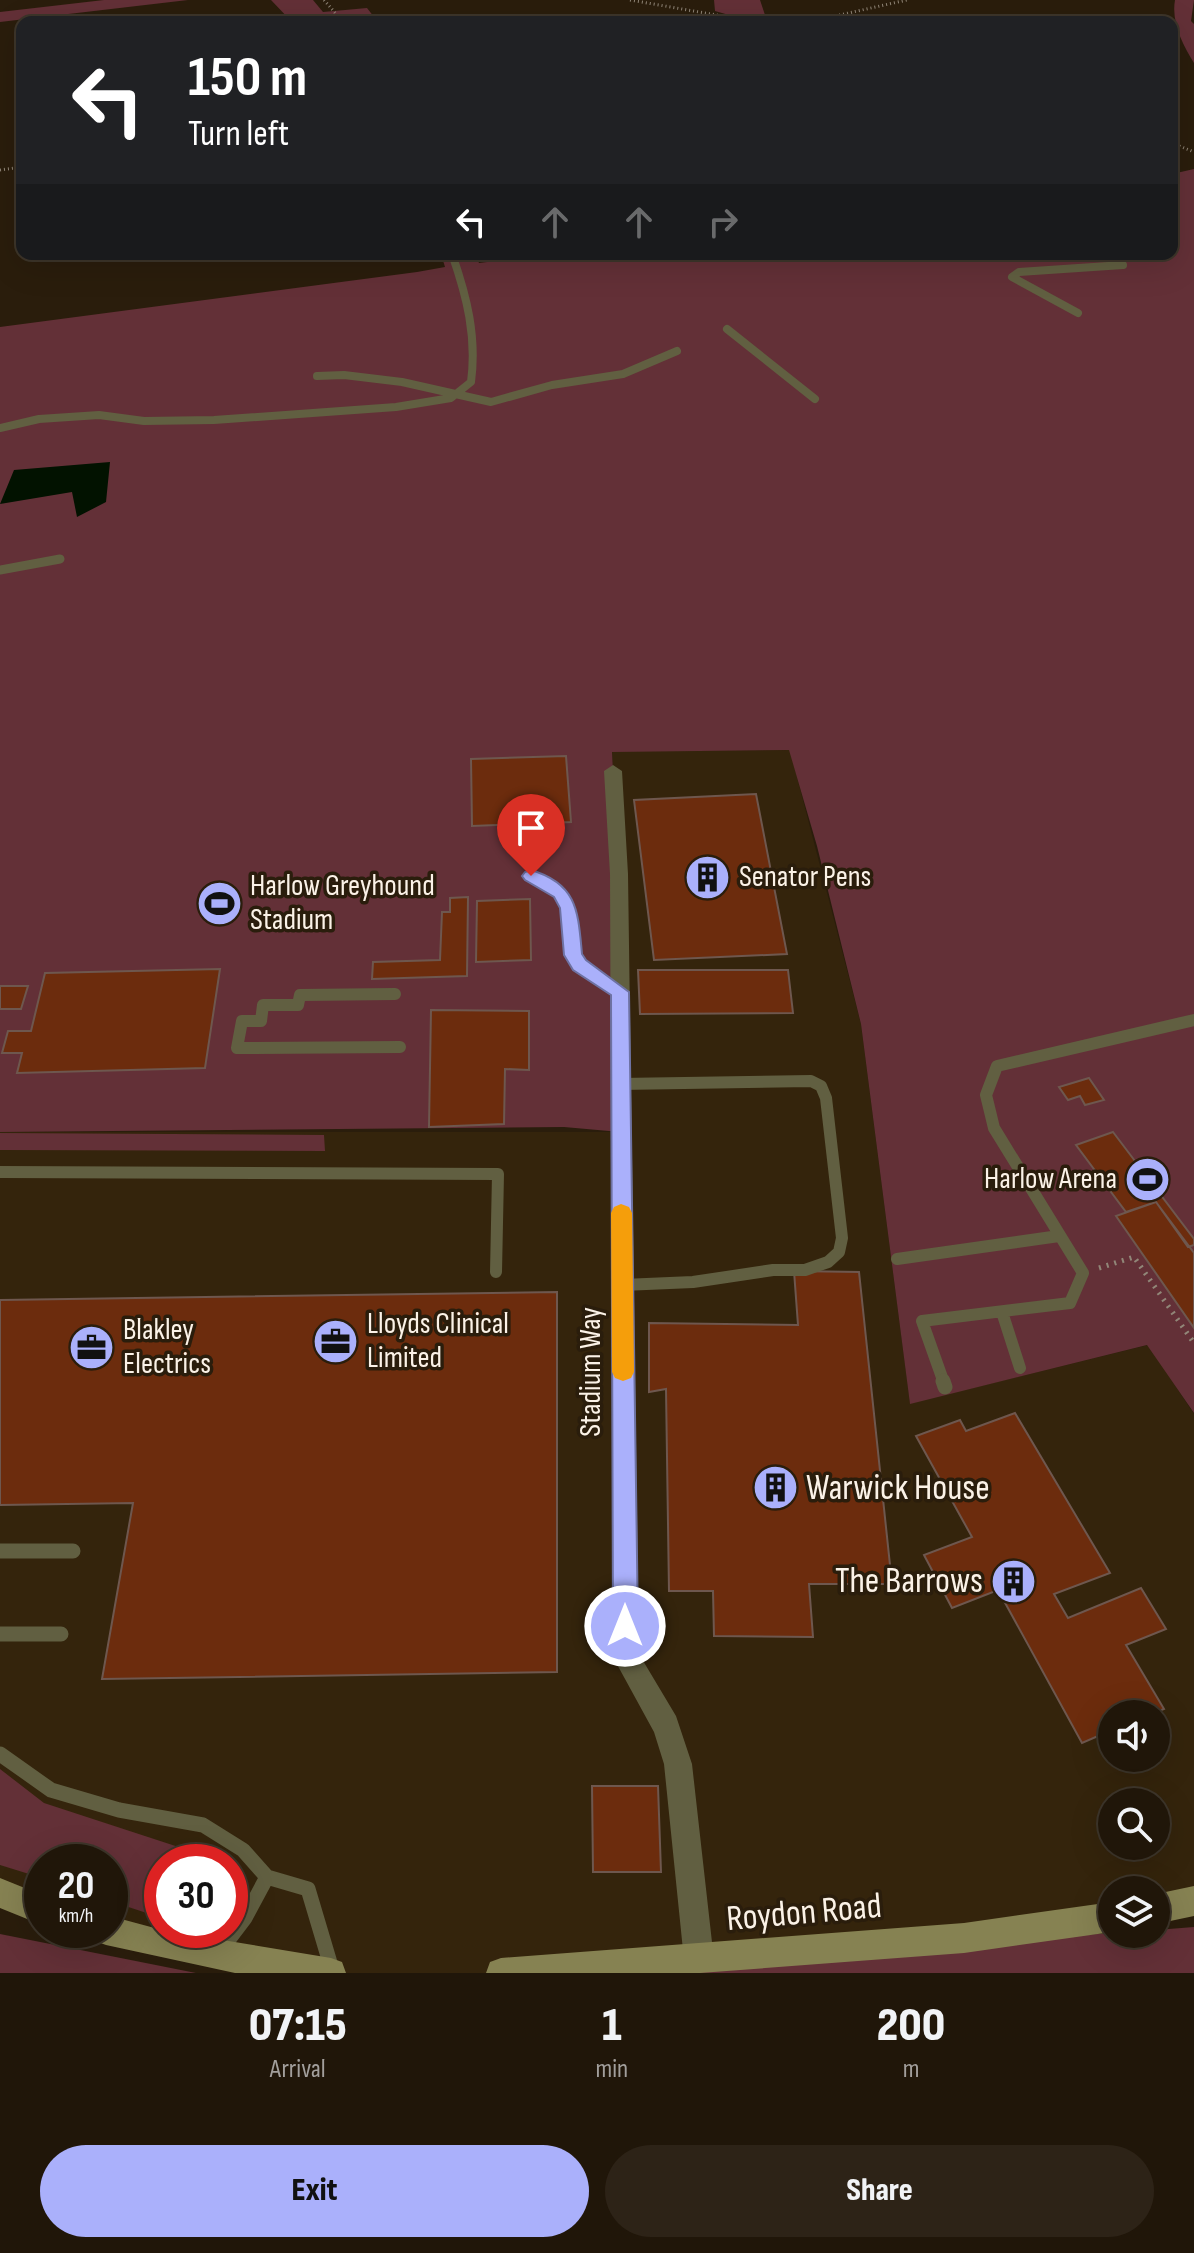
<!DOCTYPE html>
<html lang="en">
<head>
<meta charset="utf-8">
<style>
  :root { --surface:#201609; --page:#2d2317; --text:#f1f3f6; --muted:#a29f9c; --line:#3d352a; --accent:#aab0fb }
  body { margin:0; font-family:"Sofia Sans Condensed",sans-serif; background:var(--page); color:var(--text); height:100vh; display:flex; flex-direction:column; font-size:30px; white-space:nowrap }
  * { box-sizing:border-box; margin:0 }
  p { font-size:26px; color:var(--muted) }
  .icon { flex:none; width:44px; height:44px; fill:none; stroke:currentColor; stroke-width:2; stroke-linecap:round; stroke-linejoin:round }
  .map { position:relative; height:1973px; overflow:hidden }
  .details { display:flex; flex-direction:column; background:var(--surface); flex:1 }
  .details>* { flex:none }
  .guide { position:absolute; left:16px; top:16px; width:1162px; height:244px; border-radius:16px; box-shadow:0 8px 32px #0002,0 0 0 2px var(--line); background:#202124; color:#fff; overflow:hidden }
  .controls { position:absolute; left:1098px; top:1700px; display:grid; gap:16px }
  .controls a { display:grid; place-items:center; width:72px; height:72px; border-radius:50%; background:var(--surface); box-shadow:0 8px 32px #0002,0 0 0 2px var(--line); font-size:40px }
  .speed { position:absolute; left:24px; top:1844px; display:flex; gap:16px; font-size:40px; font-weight:700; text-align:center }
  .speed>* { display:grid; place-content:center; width:104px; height:104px; border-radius:50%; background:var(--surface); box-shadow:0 8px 32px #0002,0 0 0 2px var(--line); line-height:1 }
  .speed small { font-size:20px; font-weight:400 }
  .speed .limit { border:12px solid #d22; background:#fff; color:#111 }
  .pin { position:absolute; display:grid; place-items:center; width:68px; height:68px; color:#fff; margin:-82px -34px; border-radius:50% 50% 50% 0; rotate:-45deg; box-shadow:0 0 8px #0007 }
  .pin .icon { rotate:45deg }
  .me { position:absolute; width:88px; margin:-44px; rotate:0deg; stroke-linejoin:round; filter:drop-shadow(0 0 6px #0008) }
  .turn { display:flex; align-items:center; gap:28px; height:168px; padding:0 40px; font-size:36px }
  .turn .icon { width:104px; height:104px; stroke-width:2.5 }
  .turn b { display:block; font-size:56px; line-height:68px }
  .lanes { display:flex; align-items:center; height:76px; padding:0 40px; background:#0003; justify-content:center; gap:40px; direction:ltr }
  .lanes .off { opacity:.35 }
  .eta { display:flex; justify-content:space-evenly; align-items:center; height:136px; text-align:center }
  .eta b { font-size:48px; font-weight:800; line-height:56px }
  .primary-button { display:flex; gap:16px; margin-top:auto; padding:16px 40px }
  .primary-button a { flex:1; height:92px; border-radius:48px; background:var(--accent); color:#111; font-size:32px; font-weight:800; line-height:92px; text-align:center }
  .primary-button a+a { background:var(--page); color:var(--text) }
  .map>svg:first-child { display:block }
</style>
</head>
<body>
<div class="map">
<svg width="1194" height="1973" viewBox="0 0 1194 1973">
  <rect width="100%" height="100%" fill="#2a1d0c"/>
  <path fill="#34240c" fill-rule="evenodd" d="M790,750L861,1024L910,1403L1148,1345L1194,1414V1900L1156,1904V1890H1112V1910L501,1973H331L110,1930V1862H42V1910L0,1893V1132H620L618,865L612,751ZM1112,1714H1156V1758H1112ZM1112,1802H1156V1846H1112ZM162,1862H230V1930H162Z"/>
  <path fill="#633037" d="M104,0H188L0,22V12Z
    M271,0H313L323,12L367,8L378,22H292Z
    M714,0H760L765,15H729L715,11Z
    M1175,0H1194L1191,21L1194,24V63C1183,45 1171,22 1175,0Z
    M1194,169V1413L1147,1345L910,1404L861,1024L817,846L789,750L612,752L618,865L620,1132L564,1127L0,1132V327L417,272L445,267L441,254H475L479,263L555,254H1172V174Z
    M0,1133L324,1135L325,1151L0,1150Z
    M0,1769L44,1803L203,1855L206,1862H162V1918L110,1901V1862H42V1878L0,1865Z
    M1194,1927V1973H521L1112,1933L1156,1934V1930Z
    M0,1934L196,1973H0Z"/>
  <path fill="#021200" d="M110,462L106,502L77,517L72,492L0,504L14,470Z"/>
  <path fill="#6c2c0d" stroke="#6e574e" stroke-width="2" d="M566,756L571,822L472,826L471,759Z
    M756,794L787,954L654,960L634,800Z
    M468,897L467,976L372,979L373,962L440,960L442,912H450V898Z
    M530,899L531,960L476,962L477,901Z
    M220,969L205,1068L17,1073L22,1053H2L8,1031H31L45,973Z
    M638,970H788L793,1013L640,1014Z
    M0,986H28L21,1009H0Z
    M431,1010L529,1011V1070L505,1069L504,1124L429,1127Z
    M1089,1078L1104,1100L1085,1105L1080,1096L1068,1100L1059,1087Z
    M1113,1132L1194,1239V1245L1188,1247L1156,1202L1126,1212L1076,1145Z
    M1156,1202L1194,1253V1328L1116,1216Z
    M794,1271L859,1272L892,1584H809L813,1637L714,1636L713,1591H669L666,1389L649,1392V1323L798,1325Z
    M557,1292V1672L102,1679L133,1503L0,1505V1300Z
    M1015,1413L1110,1573L1054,1594L1068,1618L1141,1588L1166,1629L1126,1645L1164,1709L1151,1714H1112V1730L1082,1743L998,1590L952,1608L924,1555L972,1537L916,1436L960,1420L966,1431Z
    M592,1786H658L661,1872H593Z"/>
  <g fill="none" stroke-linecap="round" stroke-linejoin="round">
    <path stroke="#918678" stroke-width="3" stroke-dasharray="1 3" stroke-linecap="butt" d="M324,0L343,22
      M630,0L757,22
      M808,22L907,0
      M1172,143L1194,152
      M0,170L22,167"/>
    <path stroke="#918678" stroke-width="5" stroke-dasharray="2 6" stroke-linecap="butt" d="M1099,1268L1134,1257L1194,1343"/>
    <path stroke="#615f41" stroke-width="8" d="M1078,313L1012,277L1019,272L1123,265
      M727,329L815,399
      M317,376L344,375L402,382L491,402L552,385L623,374L677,351
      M0,428L39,419L99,415L144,421L214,420L396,407L451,398L471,382C477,337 467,297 452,254"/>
    <path stroke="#615f41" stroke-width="9" d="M0,570L60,559
      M530,837L531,876L560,892L569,912"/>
    <path stroke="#615f41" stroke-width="12" d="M569,910C574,968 572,960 620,992
      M395,994L300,995L298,1005H263L261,1021H242L237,1048L400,1047
      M620,1084L811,1081L821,1086L826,1098L842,1238L839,1252L828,1262L805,1270H773L693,1282L623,1285
      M0,1172L498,1174L496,1272
      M897,1259L1059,1236
      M1002,1312L1020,1368
      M944,1383L922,1321L1070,1303L1083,1273L994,1128L986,1095L997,1066L1194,1020"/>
    <path stroke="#615f41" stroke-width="15" d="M943,1381L945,1387
      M0,1551H73
      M0,1634H61
      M0,1754L51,1790L119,1810L203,1825L243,1850L267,1877L308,1889L333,1973
      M220,1951L245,1918L267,1877"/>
    <path fill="#615f41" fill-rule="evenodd" d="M613,765L622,771L628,874L639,1654L676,1716L692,1764L714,1960L710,1971H688L684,1960L664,1764L654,1732L613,1657L610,874L604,771Z"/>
    <path fill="#868252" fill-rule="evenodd" d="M0,1878L42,1895V1925L0,1908Z
      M1194,1886V1916L1156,1924V1894Z
      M1112,1902V1932L964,1953L700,1973H486L490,1962L501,1958L964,1923Z
      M110,1916L162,1930L331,1958L342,1962L346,1973H235L106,1945L95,1941L91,1930H110Z"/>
  </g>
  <path fill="#aab0fb" stroke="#6e72a3" stroke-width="2" d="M531,870C578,884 578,912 582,954L586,960L629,992L638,1626L634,1634L625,1638L617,1634L613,1626L611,995L573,970L564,955L560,908L554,897L525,880L522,876L525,872Z"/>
  <path fill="#f59e0b" d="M621,1204L629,1207L632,1213L634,1372L631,1378L623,1381L615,1378L612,1372L611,1213L614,1207Z"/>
  <defs>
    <symbol id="building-disc" viewBox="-11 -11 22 22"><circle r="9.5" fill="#aab0fb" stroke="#2a1d0c"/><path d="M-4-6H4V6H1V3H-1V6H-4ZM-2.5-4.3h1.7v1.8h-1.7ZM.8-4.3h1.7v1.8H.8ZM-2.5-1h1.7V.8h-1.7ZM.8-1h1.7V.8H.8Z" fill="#111"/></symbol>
    <symbol id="stadium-disc" viewBox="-11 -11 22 22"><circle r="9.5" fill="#aab0fb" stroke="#2a1d0c"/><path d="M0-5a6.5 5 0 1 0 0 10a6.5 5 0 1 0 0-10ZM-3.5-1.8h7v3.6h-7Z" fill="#111"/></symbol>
    <symbol id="office-disc" viewBox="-11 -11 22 22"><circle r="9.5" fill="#aab0fb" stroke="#2a1d0c"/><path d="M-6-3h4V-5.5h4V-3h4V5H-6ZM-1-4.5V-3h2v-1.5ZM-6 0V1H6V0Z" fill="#111"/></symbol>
  </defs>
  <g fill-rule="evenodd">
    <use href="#building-disc" x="682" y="852" width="51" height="51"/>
    <use href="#stadium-disc" x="194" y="878" width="51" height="51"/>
    <use href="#stadium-disc" x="1122" y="1154" width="51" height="51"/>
    <use href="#office-disc" x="310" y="1316" width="51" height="51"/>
    <use href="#office-disc" x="66" y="1322" width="51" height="51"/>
    <use href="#building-disc" x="750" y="1462" width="51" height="51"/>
    <use href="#building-disc" x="988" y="1556" width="51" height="51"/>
  </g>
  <g text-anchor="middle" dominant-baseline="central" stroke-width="7" stroke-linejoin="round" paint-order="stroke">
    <g font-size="30" fill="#fbf2e7" stroke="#2a1d0c" text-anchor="start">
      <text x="739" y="877">Senator Pens</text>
      <text x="250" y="886">Harlow Greyhound<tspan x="250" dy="34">Stadium</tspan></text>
      <text x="1117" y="1179" text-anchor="end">Harlow Arena</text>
      <text x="367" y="1324">Lloyds Clinical<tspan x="367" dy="34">Limited</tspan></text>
      <text x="123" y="1330">Blakley<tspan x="123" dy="34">Electrics</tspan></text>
    </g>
    <g font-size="30" fill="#fbf2e7" stroke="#2a1d0c">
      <text transform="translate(591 1372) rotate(-90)">Stadium Way</text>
    </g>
    <g font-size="36" fill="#fbf2e7" stroke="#2a1d0c" text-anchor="start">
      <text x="806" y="1488">Warwick House</text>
      <text x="983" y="1581" text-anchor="end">The Barrows</text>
    </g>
    <g font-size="36" fill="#fbf2e7" stroke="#2a1d0c">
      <text transform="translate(804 1913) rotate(-5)">Roydon Road</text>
    </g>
  </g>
</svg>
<div class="controls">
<a><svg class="icon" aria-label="sound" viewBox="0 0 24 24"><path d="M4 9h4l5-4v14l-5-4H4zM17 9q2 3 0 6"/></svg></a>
<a><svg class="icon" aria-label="search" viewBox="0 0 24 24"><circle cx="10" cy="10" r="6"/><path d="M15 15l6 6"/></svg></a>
<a><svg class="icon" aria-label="layers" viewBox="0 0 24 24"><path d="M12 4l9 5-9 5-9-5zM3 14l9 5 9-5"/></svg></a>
</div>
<div class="speed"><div>20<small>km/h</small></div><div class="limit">30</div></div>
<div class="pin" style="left:531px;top:876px;background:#d93025"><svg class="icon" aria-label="arrive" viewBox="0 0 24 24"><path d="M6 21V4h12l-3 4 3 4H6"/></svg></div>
<svg class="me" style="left:625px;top:1626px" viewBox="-20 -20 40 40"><circle r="17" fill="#aab0fb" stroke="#fff" stroke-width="3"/><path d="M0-11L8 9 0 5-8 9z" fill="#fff"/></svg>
<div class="guide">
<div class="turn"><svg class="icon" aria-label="left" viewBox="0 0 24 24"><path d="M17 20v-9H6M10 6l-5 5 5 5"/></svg><div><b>150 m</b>Turn left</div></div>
<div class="lanes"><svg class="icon" aria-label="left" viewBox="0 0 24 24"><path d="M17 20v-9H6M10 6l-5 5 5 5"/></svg><svg class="icon off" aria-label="ahead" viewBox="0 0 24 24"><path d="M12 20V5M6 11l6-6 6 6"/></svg><svg class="icon off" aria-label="ahead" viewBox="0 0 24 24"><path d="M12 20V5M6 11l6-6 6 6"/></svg><svg class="icon off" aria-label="right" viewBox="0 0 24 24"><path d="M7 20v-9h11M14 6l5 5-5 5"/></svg></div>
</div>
</div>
<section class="details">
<div class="eta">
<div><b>07:15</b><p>Arrival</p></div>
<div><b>1</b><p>min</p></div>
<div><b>200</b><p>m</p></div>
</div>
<div class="primary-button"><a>Exit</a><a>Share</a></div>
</section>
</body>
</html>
